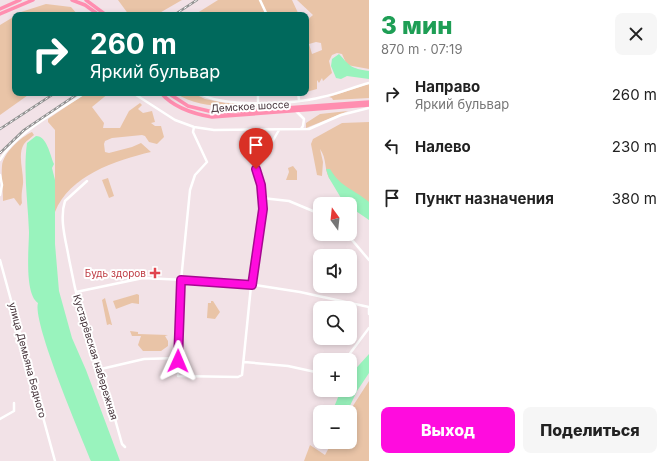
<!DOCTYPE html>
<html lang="ru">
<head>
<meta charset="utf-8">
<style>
  :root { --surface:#fff; --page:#f6f6f6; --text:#222; --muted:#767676; --accent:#ff0cde }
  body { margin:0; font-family:Inter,sans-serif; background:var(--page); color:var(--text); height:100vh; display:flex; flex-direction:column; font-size:15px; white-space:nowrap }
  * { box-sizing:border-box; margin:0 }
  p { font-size:13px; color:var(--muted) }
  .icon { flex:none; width:22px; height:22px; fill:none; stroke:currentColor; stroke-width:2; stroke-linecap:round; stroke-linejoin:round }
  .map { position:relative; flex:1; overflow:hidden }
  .side { display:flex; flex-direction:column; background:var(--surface); width:300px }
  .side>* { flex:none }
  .guide { position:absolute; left:12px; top:12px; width:297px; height:84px; border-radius:8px; box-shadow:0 2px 6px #0003; background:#00695c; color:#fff; overflow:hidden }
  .needle { width:26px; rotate:345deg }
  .controls { position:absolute; left:313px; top:197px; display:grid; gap:8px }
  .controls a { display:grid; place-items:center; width:44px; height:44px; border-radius:8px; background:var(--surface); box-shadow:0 2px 6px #0003; font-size:20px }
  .pin { position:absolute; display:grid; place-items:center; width:34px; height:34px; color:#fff; margin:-41px -17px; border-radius:50% 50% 50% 0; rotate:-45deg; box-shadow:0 0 4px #0007 }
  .pin .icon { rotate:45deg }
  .me { position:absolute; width:44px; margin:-22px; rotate:1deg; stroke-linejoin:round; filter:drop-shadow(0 0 3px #0008) }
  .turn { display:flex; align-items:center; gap:14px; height:84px; padding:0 12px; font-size:18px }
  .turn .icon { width:52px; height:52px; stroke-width:2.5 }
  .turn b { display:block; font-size:28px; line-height:34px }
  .round { display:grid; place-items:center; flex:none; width:42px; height:42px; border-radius:8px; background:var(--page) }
  .head { display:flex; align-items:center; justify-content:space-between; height:68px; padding:0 12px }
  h1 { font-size:24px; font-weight:800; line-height:30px; color:#1e9e55 }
  .cta { display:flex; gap:8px; margin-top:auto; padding:8px 12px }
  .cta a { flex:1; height:46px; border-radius:8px; background:var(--accent); color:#fff; font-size:16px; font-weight:800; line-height:46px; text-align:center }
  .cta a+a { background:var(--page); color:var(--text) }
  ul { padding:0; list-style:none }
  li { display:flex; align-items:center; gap:12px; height:52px; padding:0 12px }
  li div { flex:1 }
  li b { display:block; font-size:15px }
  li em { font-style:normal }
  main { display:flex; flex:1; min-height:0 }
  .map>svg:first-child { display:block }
</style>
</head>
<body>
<main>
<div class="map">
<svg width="369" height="461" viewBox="0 0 369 461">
  <rect width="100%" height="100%" fill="#f2e2e7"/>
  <path fill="#e9c4a7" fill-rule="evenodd" d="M118,0H182L156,15H129Z
    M218,0H292L299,15H194Z
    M297,0H369V69L347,65L342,54L337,53L332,55L329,61L332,73L323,81L322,78L319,83L317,80V89L306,92V21L313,15ZM316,42L321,43L322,50L312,54L309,44Z
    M46,4L71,7L78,15H16L21,12Z
    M15,16V93H31L0,115V25Z
    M369,84V98L333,100L332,98L329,97Z
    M86,93H109L92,107L104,123L103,128H120L129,111L140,103L142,105L138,109L143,113L152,111L155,122L151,123L155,126H161L164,137L157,144L149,142L145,136L142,135L112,138L105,141L104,144L105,152L109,153L132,147L141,143L151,152C116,160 69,176 55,212V130L48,122V119Z
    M175,93H193L205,99L225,103L268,104C236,106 203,111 175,93Z
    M348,111L306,128V123L320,114Z
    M369,122V212L329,178C324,168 327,159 320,149L323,162L322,176L317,175L311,144L313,139L342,123Z
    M32,132L34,135C31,138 27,140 24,144C17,155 24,172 23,184C22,191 21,196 22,203L20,206L14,198L3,201C3,189 1,177 2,166C3,153 21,137 32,132Z
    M293,166L297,171L292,172L297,171V180H286L289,172L288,168Z
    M108,178L114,196L109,198L102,180Z
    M137,294L139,295V304L132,303L116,309L113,301Z
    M105,298L112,325H111L110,324L107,325L102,300Z
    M211,301H213L220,312L215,319L207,318L208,303H211Z
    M130,331L138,332V334L168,335L165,336L168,341V346L161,351H143L138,345L141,336H132Z
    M369,381V461H304L310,445L325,455L332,442H350L349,412Z"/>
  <path fill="#99f3bd" d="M339,54C351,67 350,68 369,71V79L347,76L341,79L336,78L331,66L332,59Z
    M36,136C47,136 50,155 54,164L52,168L55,180V244L59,291L72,338L86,370L120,461H91C81,436 32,322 38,303C24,294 29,247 29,232C28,202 23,172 27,143Z
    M326,169H330C341,188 354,189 369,202V220L350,207V204L344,203L329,178Z
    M369,354V373L357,391L347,412H332L341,390H350V375Z"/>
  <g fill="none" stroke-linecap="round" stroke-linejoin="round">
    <path stroke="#fff" stroke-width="2.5" d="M260,0L267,15
      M133,93L175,120L194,127L214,130L309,129L341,115L369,108
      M199,93C222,108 295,104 322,97C338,94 353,87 369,83
      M298,93L299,100
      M258,102V93
      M296,111L304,119L303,126L301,129
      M194,127L193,132L207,162L195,175L190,190L179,301L178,376L238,377L242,375L251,286L262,217L261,185L256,170L279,130
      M0,160C14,134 61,109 85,93
      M0,175L2,185L0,195
      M87,181L65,201C59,219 66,241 69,259C76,296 85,331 97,367L101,369L122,444L125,447
      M262,198L289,201L320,214
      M347,234L369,260
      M0,260L55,461
      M76,292L143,278L185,280L255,285L300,292L369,307
      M369,308V314
      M345,360L369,328
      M244,362L288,366L320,373
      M101,369L144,359L178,358
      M0,419L14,411V403"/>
    <path stroke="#ff8eb0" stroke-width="3.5" d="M72,0L85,5L99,15
      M86,0L106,15
      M0,9L20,0
      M0,14L33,0
      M161,93C174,108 194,114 212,117L369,105
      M168,93L188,106L217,113L369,102"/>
    <defs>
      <path id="rail" d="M174,15L197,0
        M0,129L55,93
        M0,153L24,130L79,93"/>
    </defs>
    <use href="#rail" stroke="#939393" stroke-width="2.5"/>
    <use href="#rail" stroke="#fff" stroke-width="1" stroke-dasharray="3" stroke-linecap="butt"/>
  </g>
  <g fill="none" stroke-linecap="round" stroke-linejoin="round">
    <defs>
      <path id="route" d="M178,361L181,280L252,285L263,209L261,185L256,169"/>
    </defs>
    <use href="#route" stroke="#a60890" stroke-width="10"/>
    <use href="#route" stroke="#ff0cde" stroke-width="7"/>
  </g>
  <path fill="#e0444e" stroke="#fff" stroke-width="1.5" d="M153 267h4v4h4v4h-4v4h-4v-4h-4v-4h4z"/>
  <g text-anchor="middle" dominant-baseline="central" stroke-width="4" stroke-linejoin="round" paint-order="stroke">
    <g font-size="10" fill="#443239" stroke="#fff">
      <text transform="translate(250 106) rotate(-3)">Демское шоссе</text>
      <text transform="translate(96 357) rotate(73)">Кустарёвская набережная</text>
      <text transform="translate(28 360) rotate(75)">улица Демьяна Бедного</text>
    </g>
    <g font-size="10" fill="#be3a42" stroke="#fff" text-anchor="end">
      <text x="146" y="273">Будь здоров</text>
    </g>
  </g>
</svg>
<div class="controls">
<a><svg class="needle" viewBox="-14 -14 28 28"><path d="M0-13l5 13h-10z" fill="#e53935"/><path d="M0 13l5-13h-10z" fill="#767676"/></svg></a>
<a><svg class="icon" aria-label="sound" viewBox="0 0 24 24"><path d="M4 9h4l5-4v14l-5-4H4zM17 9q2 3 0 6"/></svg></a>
<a><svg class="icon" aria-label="search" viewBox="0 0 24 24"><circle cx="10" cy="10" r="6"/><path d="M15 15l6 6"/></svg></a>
<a>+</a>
<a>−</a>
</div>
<div class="pin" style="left:256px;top:169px;background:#d93025"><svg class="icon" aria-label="arrive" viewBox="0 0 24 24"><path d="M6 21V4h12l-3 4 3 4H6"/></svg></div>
<svg class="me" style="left:178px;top:361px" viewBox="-20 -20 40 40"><path d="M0-17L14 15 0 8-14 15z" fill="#ff0cde" stroke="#fff" stroke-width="4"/></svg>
<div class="guide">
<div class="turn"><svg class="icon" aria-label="right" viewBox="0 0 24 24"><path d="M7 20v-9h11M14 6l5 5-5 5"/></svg><div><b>260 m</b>Яркий бульвар</div></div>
</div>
</div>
<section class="side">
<div class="head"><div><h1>3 мин</h1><p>870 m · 07:19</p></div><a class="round"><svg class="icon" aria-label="close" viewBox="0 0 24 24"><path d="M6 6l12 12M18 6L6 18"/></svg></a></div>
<ul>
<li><svg class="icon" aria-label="right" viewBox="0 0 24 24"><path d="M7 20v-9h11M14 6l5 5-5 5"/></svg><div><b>Направо</b><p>Яркий бульвар</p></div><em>260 m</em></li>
<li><svg class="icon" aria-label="left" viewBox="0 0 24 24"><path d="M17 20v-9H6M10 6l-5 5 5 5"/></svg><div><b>Налево</b></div><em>230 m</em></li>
<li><svg class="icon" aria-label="arrive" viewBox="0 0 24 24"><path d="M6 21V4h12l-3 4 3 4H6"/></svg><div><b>Пункт назначения</b></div><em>380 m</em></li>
</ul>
<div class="cta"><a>Выход</a><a>Поделиться</a></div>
</section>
</main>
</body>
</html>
